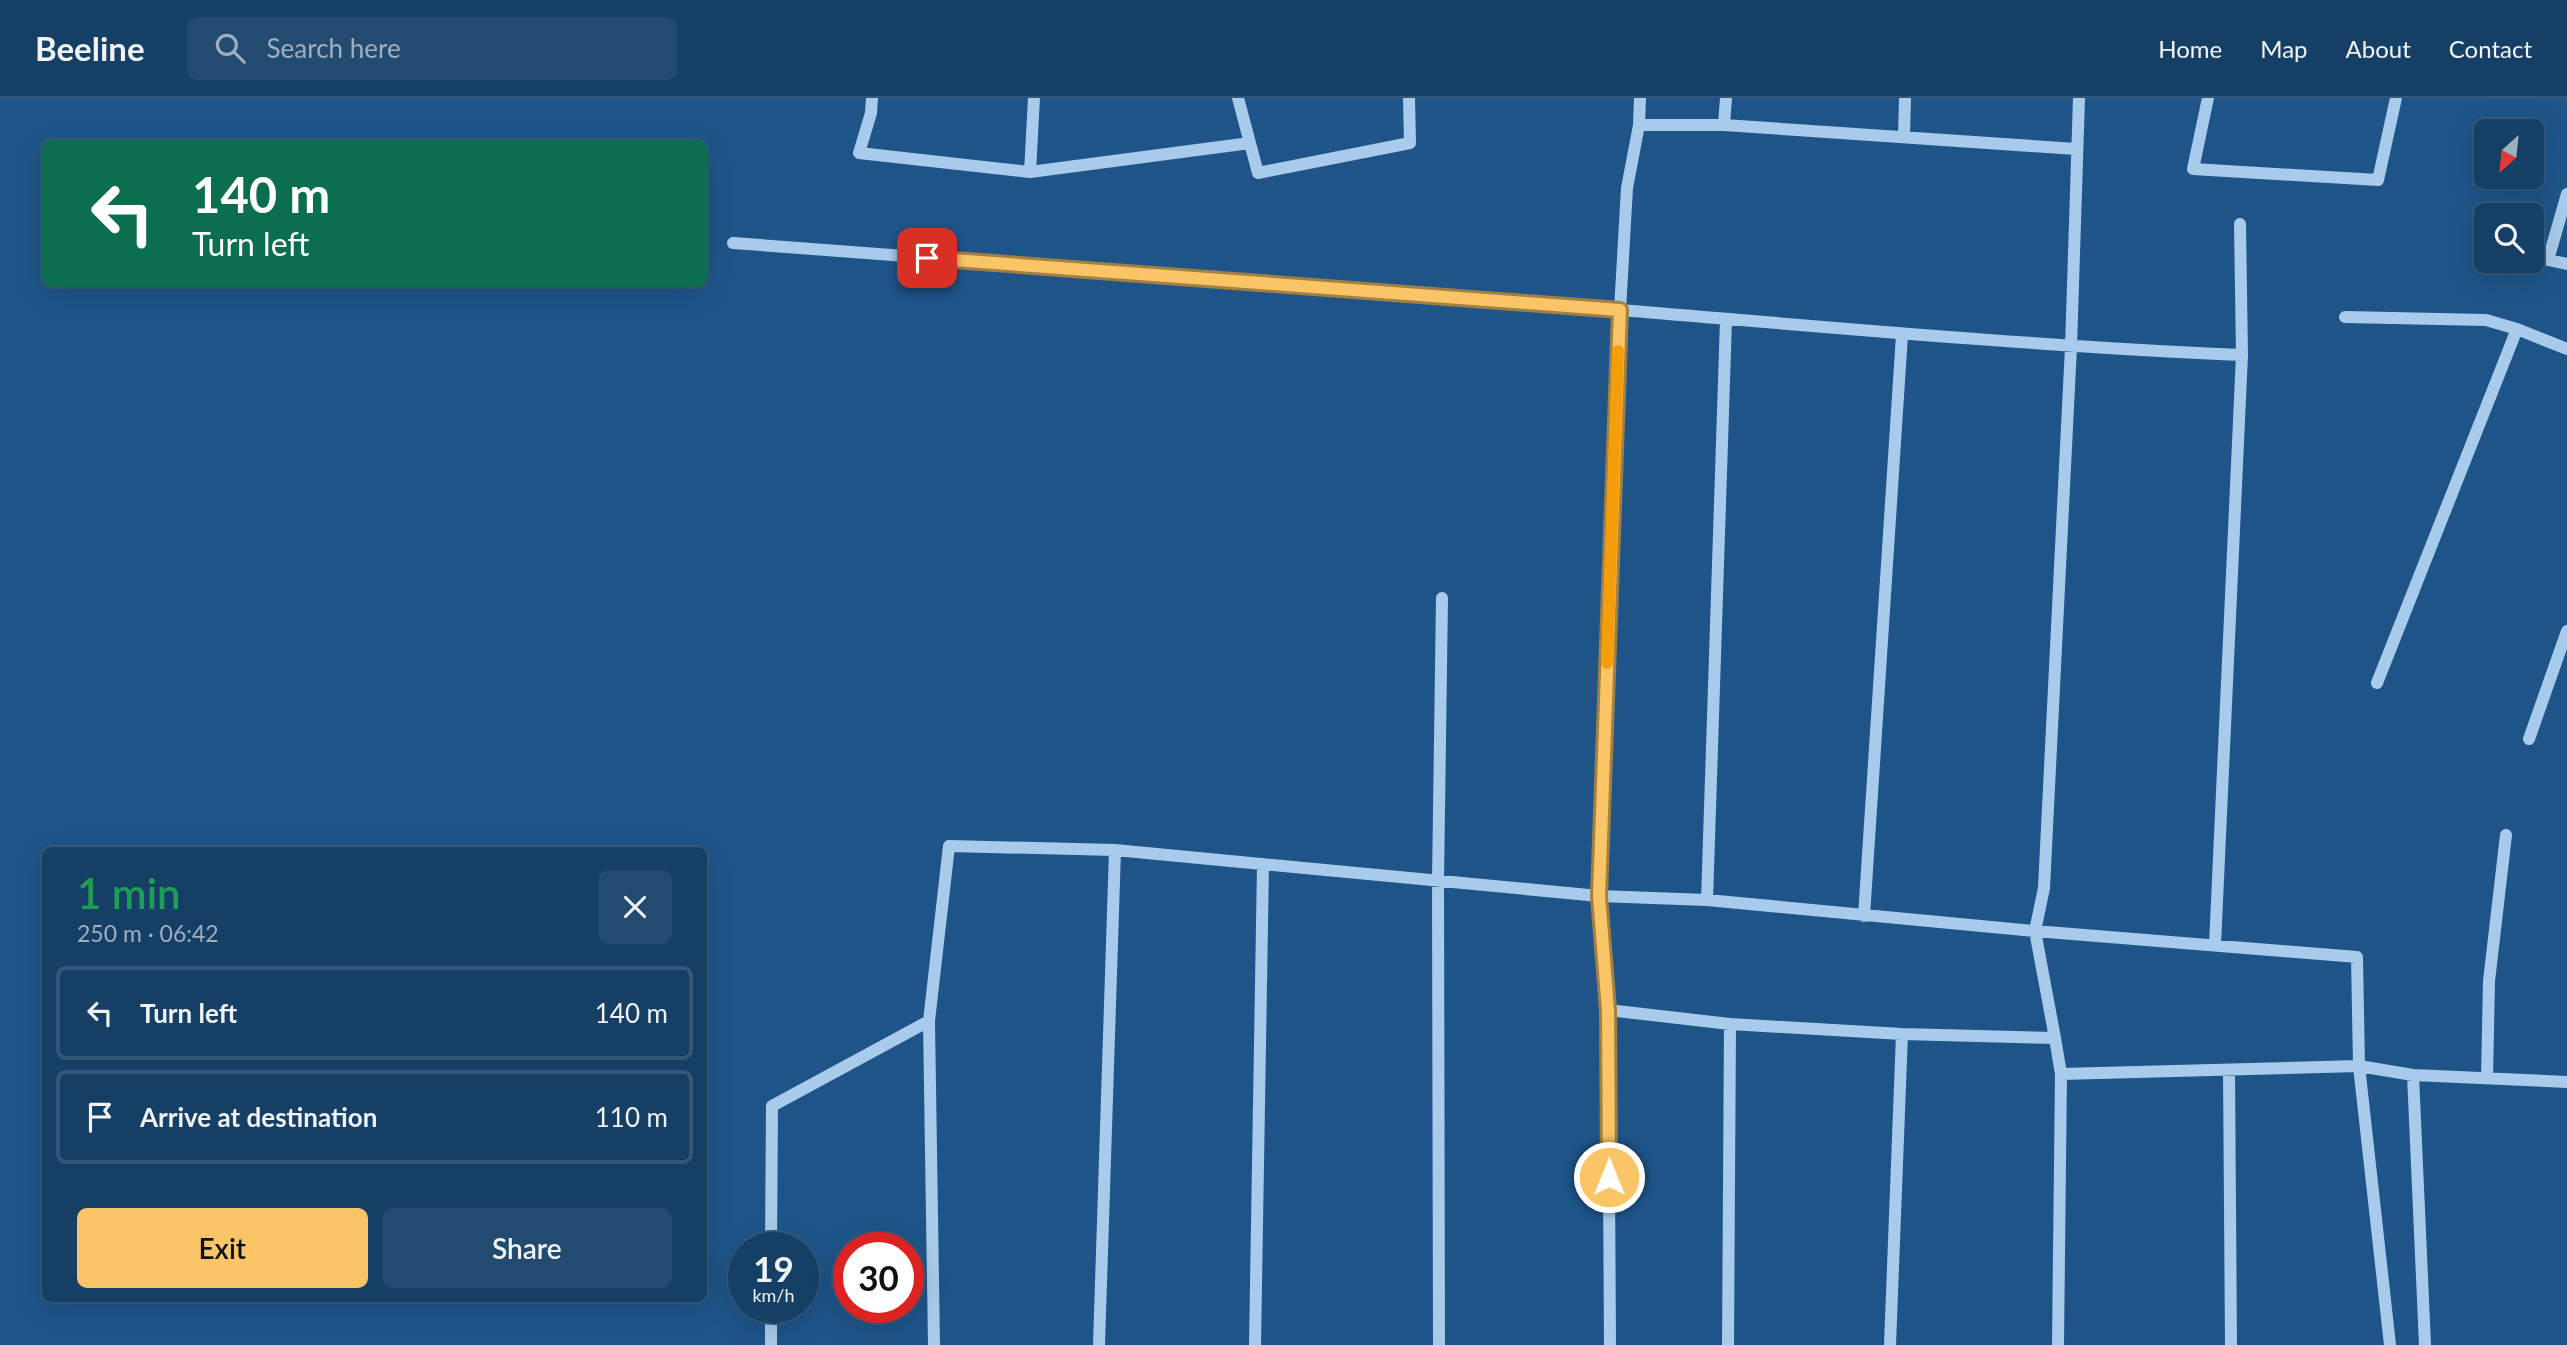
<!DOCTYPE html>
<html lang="en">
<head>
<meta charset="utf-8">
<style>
  :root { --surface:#163f66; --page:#234a6f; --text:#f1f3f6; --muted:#9eafbf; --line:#35587a; --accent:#fac567 }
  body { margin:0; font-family:Lato,sans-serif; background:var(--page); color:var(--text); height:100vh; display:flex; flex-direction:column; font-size:26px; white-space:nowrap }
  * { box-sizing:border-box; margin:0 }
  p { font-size:23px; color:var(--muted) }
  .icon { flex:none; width:38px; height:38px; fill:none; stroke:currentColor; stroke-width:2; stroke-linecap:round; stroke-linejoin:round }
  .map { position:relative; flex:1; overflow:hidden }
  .details { position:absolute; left:42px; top:749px; width:665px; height:455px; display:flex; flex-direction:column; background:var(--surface); border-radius:10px; box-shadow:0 7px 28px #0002,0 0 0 2px var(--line) }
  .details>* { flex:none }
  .guide { position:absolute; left:42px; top:42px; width:665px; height:147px; border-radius:10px; box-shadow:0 7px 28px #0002,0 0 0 2px var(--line); background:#0b6e4f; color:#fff; overflow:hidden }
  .needle { width:46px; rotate:207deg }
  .controls { position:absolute; left:2474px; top:21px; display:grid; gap:14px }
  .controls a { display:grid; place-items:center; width:70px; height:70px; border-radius:10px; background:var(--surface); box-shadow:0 7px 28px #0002,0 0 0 2px var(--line); font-size:35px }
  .speed { position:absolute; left:728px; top:1134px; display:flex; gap:14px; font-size:35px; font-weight:700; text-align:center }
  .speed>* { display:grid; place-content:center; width:91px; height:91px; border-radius:50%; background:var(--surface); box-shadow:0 7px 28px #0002,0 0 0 2px var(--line); line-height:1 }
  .speed small { font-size:18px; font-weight:400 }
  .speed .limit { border:10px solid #d22; background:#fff; color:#111 }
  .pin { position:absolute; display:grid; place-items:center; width:60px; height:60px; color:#fff; margin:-30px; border-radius:14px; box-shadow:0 4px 10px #0006 }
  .me { position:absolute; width:77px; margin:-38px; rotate:0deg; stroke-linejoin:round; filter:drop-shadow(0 0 5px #0008) }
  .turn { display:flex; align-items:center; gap:24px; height:147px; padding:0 35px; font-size:32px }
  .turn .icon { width:91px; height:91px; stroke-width:2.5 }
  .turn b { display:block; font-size:49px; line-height:60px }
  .round { display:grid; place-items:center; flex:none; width:74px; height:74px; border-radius:10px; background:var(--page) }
  .head { display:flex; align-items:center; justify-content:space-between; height:119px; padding:0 35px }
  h1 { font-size:42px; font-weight:600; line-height:52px; color:#1e9e55 }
  .button { display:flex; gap:14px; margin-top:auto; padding:14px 35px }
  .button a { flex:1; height:80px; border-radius:10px; background:var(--accent); color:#111; font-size:28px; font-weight:600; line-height:80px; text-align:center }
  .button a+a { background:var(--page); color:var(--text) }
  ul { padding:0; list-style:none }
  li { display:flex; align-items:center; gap:21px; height:94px; margin:0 14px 10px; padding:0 21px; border:4px solid var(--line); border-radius:10px }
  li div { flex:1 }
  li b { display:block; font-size:26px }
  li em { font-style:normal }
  header { display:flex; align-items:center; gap:42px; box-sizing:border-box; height:98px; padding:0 35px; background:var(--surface); border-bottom:2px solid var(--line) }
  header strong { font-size:33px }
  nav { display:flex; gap:38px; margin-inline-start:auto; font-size:24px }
  .search { width:490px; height:63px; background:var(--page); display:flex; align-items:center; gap:18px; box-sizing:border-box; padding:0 24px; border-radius:10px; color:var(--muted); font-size:26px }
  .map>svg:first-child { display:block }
</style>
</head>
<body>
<header>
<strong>Beeline</strong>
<div class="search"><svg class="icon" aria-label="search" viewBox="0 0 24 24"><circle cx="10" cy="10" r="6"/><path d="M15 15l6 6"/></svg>Search here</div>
<nav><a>Home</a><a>Map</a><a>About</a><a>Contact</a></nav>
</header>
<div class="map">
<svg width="2567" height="1247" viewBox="0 0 2567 1247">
  <rect width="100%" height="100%" fill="#1e5488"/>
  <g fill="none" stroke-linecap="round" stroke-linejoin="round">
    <path stroke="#a8cbeb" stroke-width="12" d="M872,0L871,15L859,55L1030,74
      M1034,0L1030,74L1250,45
      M1238,0L1258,75L1410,45L1409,0
      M1726,0L1724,27L2076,51
      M2208,0L2193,71L2378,82L2396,0
      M1639,27L1640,0
      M1904,38L1905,0
      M2567,96L2548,162L2567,166
      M733,145C1028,168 1324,188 1620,212C1827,229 2034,248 2242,257
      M2345,219L2486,222L2517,231L2377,585
      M2517,231L2567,251
      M2529,641L2567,533
      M1707,802L1726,222
      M1864,818L1902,237
      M2215,847L2242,257L2240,126
      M1608,912L1599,798L1620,212L1627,90L1639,27H1724
      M929,923L934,1247
      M2055,940L2035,833L2044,790L2071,249L2079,0
      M2229,972L2231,1247
      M2061,976L2359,968L2390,1247
      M2413,977L2425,1247
      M2487,980L2489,883L2506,737
      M771,1150L772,1008L929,923L949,748L1115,752L1599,798L1707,802L2035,833L2357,859L2359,968L2413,977L2567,984
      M771,1247V1209
      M1099,1247L1115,752
      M1255,1247L1263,766
      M1439,1247L1438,783L1442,500
      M1610,1247L1608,912L1730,926L1902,936L2055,940L2061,976L2058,1247
      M1728,1247L1730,926
      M1890,1247L1902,936"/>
  </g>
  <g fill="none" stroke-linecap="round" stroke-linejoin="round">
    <defs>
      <path id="route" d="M927,160L1620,212L1599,798L1608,912L1609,1079"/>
    </defs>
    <use href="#route" stroke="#a28043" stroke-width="18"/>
    <use href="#route" stroke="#fac567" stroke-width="12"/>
    <path stroke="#f59e0b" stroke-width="12" d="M1607,565L1618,253"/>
  </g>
</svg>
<div class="controls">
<a><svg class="needle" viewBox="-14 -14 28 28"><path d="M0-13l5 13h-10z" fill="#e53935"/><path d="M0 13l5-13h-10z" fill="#9eafbf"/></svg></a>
<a><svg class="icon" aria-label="search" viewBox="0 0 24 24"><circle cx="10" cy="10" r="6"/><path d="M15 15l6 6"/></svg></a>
</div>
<div class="speed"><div>19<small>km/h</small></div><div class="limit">30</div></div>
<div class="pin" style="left:927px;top:160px;background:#d93025"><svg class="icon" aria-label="arrive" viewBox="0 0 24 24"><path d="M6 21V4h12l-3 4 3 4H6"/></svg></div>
<svg class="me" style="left:1609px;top:1079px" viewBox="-20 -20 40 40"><circle r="17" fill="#fac567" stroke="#fff" stroke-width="3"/><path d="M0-11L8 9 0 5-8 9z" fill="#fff"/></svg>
<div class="guide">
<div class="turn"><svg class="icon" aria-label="left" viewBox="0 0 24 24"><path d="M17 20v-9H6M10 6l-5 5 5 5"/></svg><div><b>140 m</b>Turn left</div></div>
</div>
<section class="details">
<div class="head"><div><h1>1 min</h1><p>250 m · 06:42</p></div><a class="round"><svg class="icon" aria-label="close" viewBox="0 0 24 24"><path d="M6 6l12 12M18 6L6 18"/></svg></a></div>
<ul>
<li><svg class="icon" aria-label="left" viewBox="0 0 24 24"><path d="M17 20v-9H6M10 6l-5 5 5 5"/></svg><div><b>Turn left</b></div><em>140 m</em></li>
<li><svg class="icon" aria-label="arrive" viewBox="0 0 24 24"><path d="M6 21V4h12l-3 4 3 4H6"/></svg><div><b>Arrive at destination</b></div><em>110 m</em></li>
</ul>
<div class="button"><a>Exit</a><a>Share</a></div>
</section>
</div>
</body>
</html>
